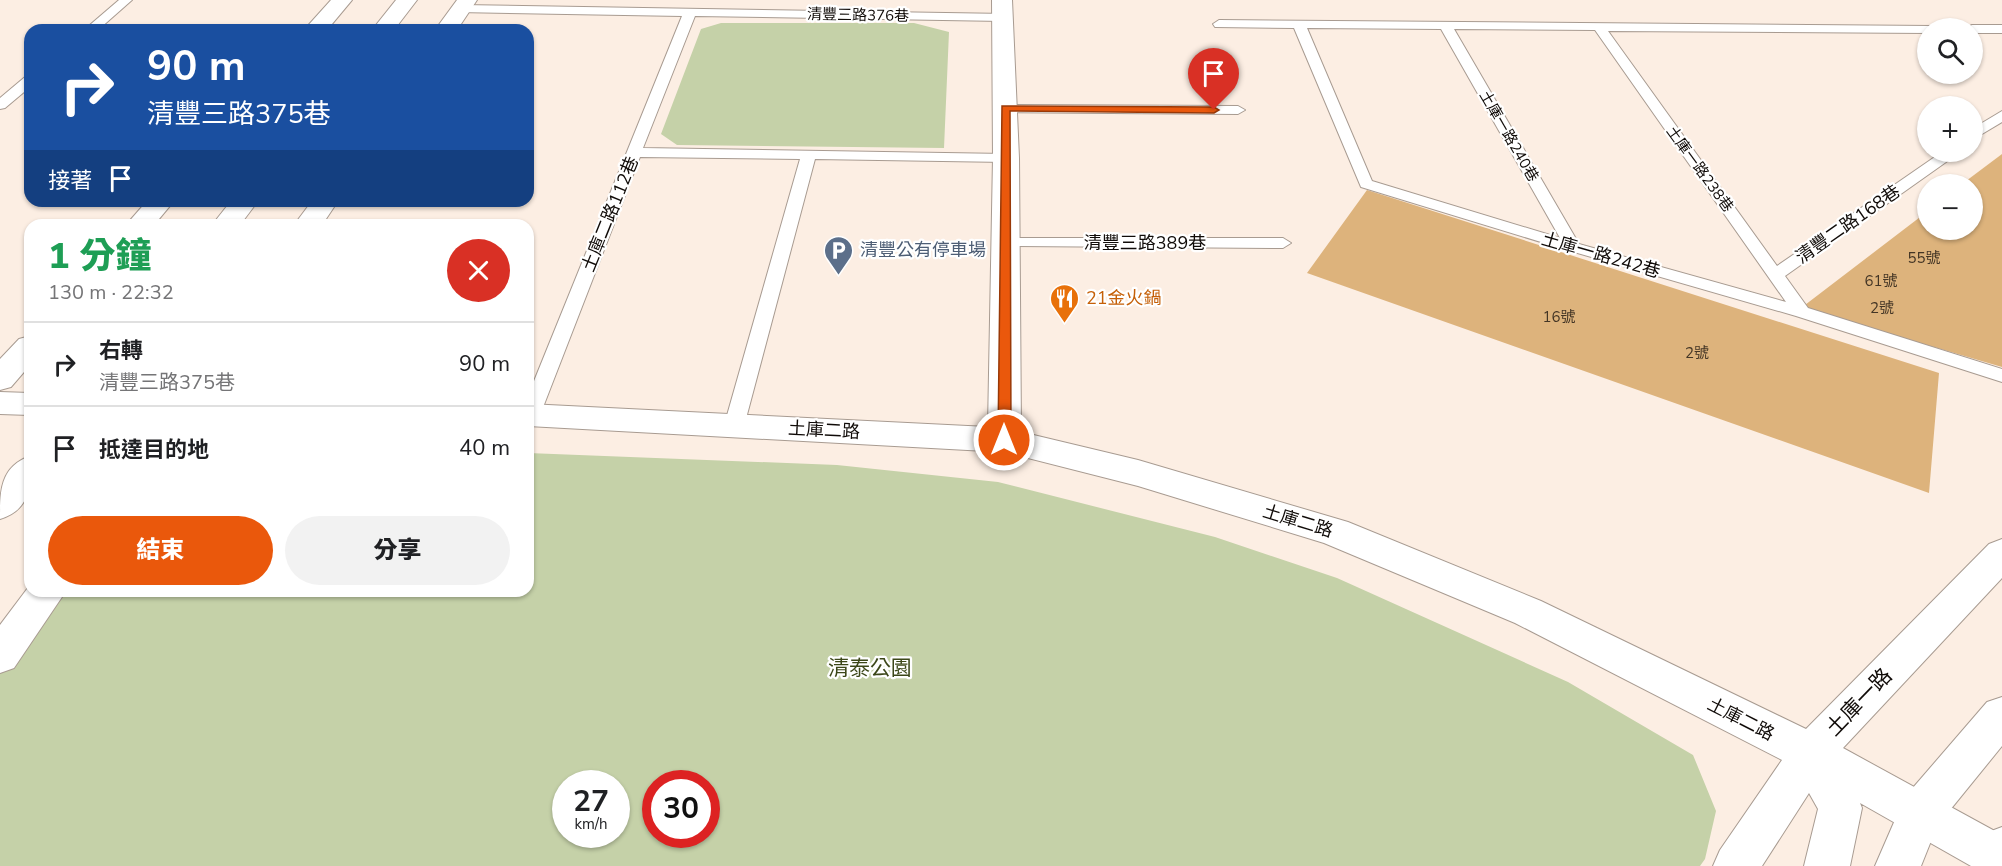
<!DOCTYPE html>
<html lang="zh-TW">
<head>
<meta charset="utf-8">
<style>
  :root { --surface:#fff; --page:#f2f2f2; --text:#202124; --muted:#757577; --line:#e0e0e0; --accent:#ea580c }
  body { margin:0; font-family:"Nunito Sans","Noto Sans TC",sans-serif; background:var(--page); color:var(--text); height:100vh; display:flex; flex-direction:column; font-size:22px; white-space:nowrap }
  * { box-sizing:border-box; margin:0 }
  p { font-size:20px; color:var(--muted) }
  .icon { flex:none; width:33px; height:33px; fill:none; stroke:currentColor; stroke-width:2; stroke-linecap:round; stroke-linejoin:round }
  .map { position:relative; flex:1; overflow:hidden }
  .side { position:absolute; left:24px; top:219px; width:510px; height:378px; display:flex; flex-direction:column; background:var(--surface); border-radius:18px; box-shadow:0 2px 4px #0004 }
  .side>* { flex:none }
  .top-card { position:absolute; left:24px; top:24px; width:510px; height:183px; border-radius:18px; box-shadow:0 2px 4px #0004; background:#1a4fa0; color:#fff; overflow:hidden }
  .fabs { position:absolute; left:1917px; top:18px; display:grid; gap:12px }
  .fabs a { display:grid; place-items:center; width:66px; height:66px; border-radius:50%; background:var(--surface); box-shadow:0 2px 4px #0004; font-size:30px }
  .speed { position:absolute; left:552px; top:770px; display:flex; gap:12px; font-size:30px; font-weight:700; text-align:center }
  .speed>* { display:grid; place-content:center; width:78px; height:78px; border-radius:50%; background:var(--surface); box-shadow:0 2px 4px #0004; line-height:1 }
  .speed small { font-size:15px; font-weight:400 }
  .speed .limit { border:9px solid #d22; background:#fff; color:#111 }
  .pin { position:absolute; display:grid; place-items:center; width:51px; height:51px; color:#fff; margin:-62px -26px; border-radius:50% 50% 50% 0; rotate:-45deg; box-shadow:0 0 6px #0007 }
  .pin .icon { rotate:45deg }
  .me { position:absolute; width:66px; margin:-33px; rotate:0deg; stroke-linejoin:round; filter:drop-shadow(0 0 4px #0008) }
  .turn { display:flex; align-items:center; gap:21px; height:126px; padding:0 24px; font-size:27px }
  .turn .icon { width:78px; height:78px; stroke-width:2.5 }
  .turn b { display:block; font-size:42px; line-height:51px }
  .then { display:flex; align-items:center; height:57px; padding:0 24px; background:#0003; gap:12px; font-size:22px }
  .round { display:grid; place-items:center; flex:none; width:63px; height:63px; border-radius:32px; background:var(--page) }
  .summary { display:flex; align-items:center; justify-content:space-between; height:102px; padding:0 24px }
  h1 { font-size:36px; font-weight:800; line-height:45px; color:#1e9e55 }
  .action { display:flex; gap:12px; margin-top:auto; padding:12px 24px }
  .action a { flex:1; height:69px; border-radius:36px; background:var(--accent); color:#fff; font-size:24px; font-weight:800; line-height:69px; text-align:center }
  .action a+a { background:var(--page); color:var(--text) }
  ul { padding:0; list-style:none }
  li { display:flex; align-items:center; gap:18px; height:84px; padding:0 24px; border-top:2px solid var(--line) }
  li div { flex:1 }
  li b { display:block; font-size:22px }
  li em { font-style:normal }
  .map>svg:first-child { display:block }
</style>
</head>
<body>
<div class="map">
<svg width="2002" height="866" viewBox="0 0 2002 866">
  <rect width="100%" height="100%" fill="#fceee3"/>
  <path fill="#c5d1a8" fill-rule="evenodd" d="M721,23H914L949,32L944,148L677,145L661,134L701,29Z
    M528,453L837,465L998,482L1215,537L1337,578L1568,682L1693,755L1716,811L1705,859L1700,866H0V671L60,591H528ZM566,783H616V834H566ZM656,783H706V834H656Z"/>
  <path fill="#ddb37c" d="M2002,154V367L1801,308L1928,211V230H1972V184H1962Z
    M1367,190L1939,373L1929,493L1307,273Z"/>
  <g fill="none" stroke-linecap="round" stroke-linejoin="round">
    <defs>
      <path id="lane" d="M119,0H132L98,30H84Z
        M461,5L1007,14L1009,17L1003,21L695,16L643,148L1006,154L1013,158L1006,162L815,159L744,426L741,431L734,433L727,431L724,426L800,159L640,157L540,415L537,420L528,421V396L682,16L457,12V6Z
        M1219,20L1932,26L1934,28H1928V33L1608,31L1777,266L1942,152H1958L1956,155L1785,276L1808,308L2002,369V382L1796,316L1567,250L1361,187L1294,28L1215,27L1213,24ZM1307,28L1441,29L1560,238L1372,181ZM1454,29L1595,30L1786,302L1579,244Z
        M1972,25H2002V33H1972V28H1966Z
        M30,76V87L5,108L0,109V98L25,77Z
        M1005,105L1238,106L1245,110L1238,114L1000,112L998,109Z
        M2002,111V122L1972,140V129Z
        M1006,238H1283L1291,243L1283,248L1000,246L998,243Z"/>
      <path id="street" d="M331,0H352L327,30H304Z
        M396,0H417L394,30H372Z
        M457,0H477L457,30H435Z
        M992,0H1012L1019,158L1021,432L1138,460L1348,522L1541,601L1806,729L1989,544L2002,539V578L1843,748L2002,835V866H1971L1860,803L1862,808L1850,866H1804L1818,809L1809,793L1762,866H1713L1720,850L1782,760L1515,623L1324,543L1138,486L1004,452L528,426V404L988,427L993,158Z
        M147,201H174L154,225H126Z
        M231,201H258L240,225H212Z
        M312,201H338L322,225H294Z
        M30,336V365L11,387L0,390V359L19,339Z
        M0,392L30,393V415L0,414Z
        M30,456C30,485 32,509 0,519C0,491 0,467 30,456Z
        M30,585V591H66L14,668L0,673V625Z"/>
      <path id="secondary" d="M2002,697V746L1937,826L1921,866H1875L1905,797L1987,702Z
        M2002,827V866H1971L1986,833Z"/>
    </defs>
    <use href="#lane" stroke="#a89b91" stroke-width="2"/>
    <use href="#street" stroke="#a89b91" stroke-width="2"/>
    <use href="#secondary" stroke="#a89b91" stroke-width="2"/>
    <use href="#lane" fill="#fff" fill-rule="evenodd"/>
    <use href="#street" fill="#fff" fill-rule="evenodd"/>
    <use href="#secondary" fill="#fff" fill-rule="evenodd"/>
  </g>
  <path fill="#ea580c" stroke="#983908" stroke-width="1.5" d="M1002,106L1214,107L1219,110L1214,113L1010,111L1011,440L1004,445L998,440Z"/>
  <defs>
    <symbol id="parking-pin" viewBox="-11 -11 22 30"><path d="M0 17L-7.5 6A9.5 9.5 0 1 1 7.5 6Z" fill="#5c6f8a" stroke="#fff"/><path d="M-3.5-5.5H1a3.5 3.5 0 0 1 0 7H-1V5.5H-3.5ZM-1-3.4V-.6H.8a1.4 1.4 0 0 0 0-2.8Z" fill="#fff"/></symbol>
    <symbol id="restaurant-pin" viewBox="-11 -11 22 30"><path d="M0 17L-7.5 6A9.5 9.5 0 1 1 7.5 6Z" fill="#e8710a" stroke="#fff"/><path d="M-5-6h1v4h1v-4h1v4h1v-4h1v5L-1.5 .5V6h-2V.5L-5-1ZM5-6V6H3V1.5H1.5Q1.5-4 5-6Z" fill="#fff"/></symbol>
  </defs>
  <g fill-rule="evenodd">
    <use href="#parking-pin" x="822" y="234" width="33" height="45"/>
    <use href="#restaurant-pin" x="1048" y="282" width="33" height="45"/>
  </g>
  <g text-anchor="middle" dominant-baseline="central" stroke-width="4.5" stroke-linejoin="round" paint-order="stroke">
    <g font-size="15" fill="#100b08" stroke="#fff">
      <text transform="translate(858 15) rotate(1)">清豐三路376巷</text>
      <text transform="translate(1509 136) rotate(60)">土庫一路240巷</text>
      <text transform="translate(1700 169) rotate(54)">土庫一路238巷</text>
    </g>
    <g font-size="15" fill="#433525">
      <text x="1924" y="258">55號</text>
      <text x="1881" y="281">61號</text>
      <text x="1882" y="308">2號</text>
      <text x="1559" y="317">16號</text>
      <text x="1697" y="353">2號</text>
    </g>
    <g font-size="18" fill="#100b08" stroke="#fff">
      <text transform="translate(610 214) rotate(-68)">土庫二路112巷</text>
      <text transform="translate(1848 224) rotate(-35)">清豐二路168巷</text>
      <text x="1145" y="243">清豐三路389巷</text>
      <text transform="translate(1601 255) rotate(16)">土庫一路242巷</text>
      <text transform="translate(824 430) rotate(3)">土庫二路</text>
      <text transform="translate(1298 521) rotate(17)">土庫二路</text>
      <text transform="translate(1741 719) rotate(27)">土庫二路</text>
    </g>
    <g font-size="18" fill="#4e5e75" stroke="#fff" text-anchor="start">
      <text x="860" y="250">清豐公有停車場</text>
    </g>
    <g font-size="18" fill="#c56008" stroke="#fff" text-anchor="start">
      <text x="1086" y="298">21金火鍋</text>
    </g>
    <g font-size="21" fill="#3c4719" stroke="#fff">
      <text x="870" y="668">清泰公園</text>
    </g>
    <g font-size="21" fill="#100b08" stroke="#fff">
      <text transform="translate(1859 702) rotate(-46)">土庫一路</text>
    </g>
  </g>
</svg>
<div class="fabs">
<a><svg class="icon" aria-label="search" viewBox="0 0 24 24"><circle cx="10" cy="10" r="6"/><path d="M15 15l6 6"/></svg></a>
<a>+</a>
<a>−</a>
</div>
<div class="speed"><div>27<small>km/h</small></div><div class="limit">30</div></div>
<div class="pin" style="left:1214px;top:110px;background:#d93025"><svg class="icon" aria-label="arrive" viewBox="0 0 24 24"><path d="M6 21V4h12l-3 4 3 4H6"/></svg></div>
<svg class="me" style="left:1004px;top:440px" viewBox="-20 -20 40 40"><circle r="17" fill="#ea580c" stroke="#fff" stroke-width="3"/><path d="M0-11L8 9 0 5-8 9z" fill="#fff"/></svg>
<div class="top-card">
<div class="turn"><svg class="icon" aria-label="right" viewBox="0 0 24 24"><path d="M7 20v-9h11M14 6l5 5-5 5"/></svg><div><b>90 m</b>清豐三路375巷</div></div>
<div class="then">接著<svg class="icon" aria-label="arrive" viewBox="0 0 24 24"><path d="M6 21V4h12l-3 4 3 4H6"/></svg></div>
</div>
<section class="side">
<div class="summary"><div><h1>1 分鐘</h1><p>130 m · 22:32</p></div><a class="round" style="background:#d93025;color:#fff"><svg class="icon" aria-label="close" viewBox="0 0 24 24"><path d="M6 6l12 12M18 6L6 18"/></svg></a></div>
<ul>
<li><svg class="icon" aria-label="right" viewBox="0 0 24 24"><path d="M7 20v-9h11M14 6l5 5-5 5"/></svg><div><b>右轉</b><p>清豐三路375巷</p></div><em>90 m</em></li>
<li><svg class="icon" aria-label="arrive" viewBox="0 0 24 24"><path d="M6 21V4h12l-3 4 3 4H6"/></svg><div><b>抵達目的地</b></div><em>40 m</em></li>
</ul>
<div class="action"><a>結束</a><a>分享</a></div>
</section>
</div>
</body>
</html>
